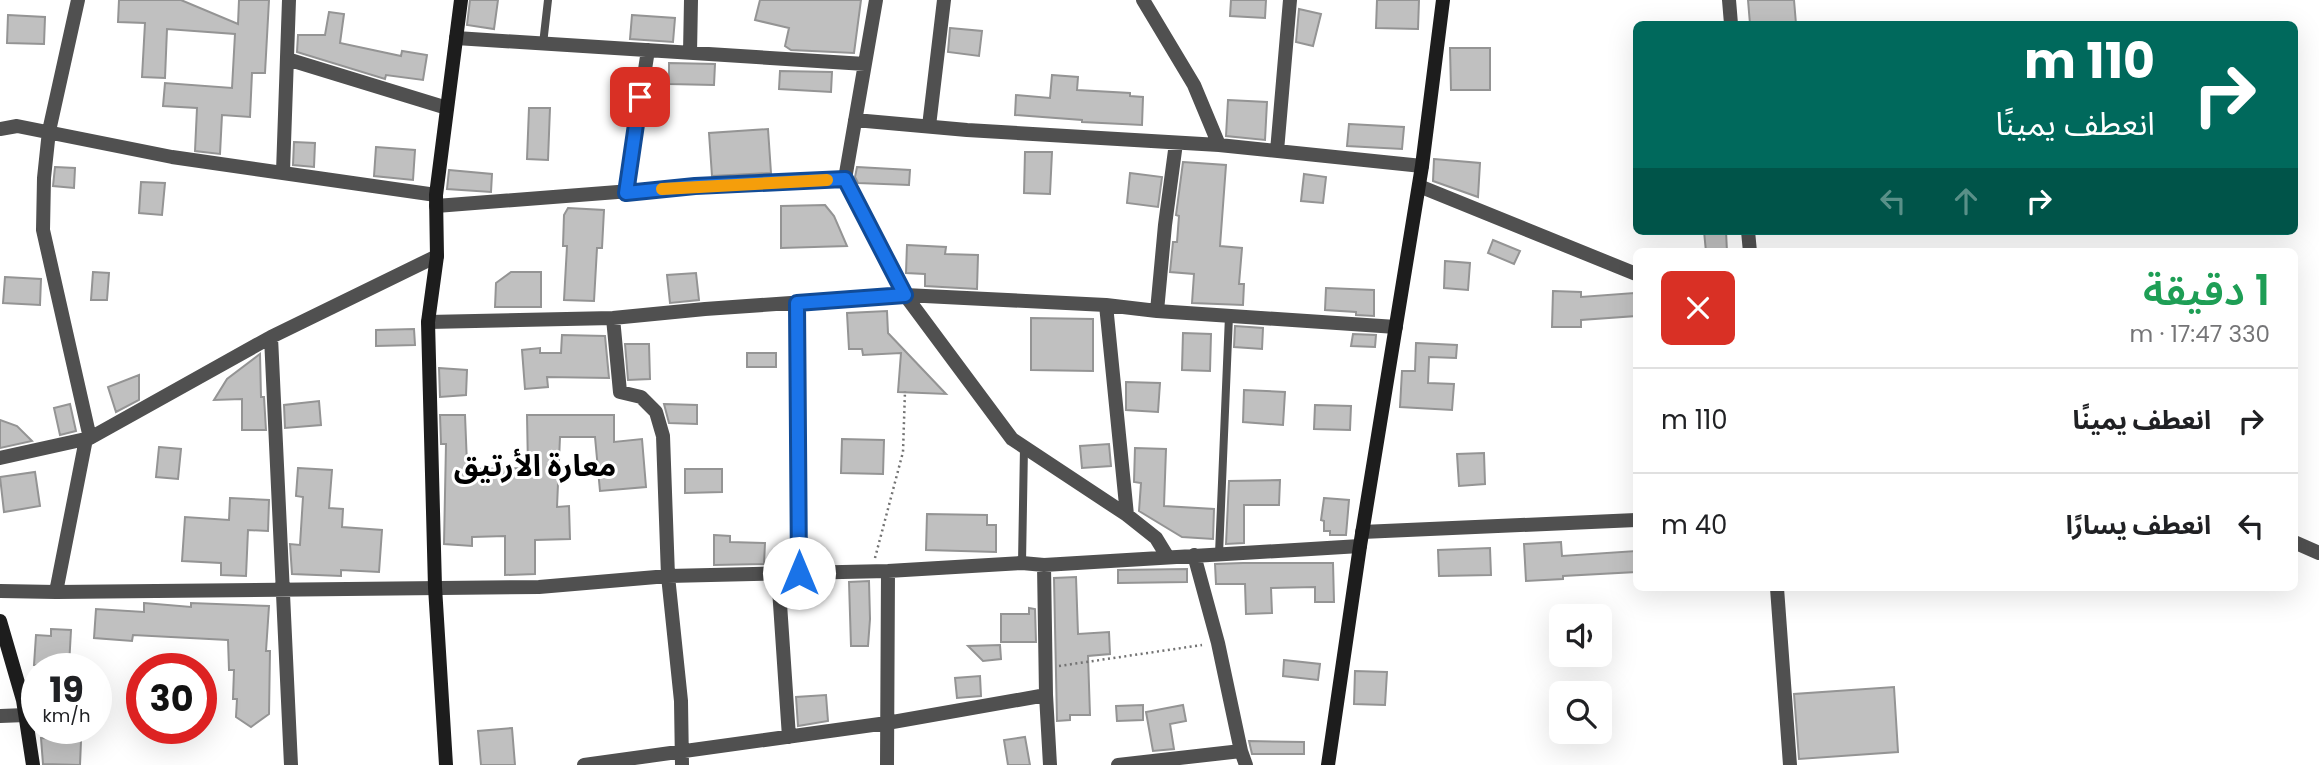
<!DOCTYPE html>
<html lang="ar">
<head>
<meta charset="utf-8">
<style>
  :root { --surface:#fff; --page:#f2f2f2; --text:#202124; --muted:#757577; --line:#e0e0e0 }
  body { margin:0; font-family:Poppins,"Noto Sans Arabic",sans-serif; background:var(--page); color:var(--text); direction:rtl; height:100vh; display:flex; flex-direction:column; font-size:26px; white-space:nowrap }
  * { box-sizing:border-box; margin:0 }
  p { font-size:23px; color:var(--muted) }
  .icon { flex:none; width:38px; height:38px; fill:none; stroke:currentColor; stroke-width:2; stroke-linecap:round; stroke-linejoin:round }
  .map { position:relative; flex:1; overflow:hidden; direction:ltr }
  .panel { position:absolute; left:1633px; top:248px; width:665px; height:343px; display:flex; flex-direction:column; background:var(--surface); border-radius:10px; box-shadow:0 7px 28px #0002; direction:rtl }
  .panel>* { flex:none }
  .banner { position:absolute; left:1633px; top:21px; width:665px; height:214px; border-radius:10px; box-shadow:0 7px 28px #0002; direction:rtl; background:#00695c; color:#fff; overflow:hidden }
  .buttons { position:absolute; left:1549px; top:604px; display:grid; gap:14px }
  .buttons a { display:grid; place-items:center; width:63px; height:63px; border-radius:10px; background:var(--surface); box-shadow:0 7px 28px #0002; font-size:35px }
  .speed { position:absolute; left:21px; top:653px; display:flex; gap:14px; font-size:35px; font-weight:700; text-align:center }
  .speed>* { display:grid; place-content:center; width:91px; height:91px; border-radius:50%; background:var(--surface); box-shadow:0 7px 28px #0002; line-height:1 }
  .speed small { font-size:18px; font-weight:400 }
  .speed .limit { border:10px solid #d22; background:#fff; color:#111 }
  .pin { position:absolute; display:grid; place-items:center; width:60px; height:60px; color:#fff; margin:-30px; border-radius:14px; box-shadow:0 4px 10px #0006 }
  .me { position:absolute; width:77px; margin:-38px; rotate:0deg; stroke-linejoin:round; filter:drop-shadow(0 0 5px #0008) }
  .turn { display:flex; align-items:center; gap:24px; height:147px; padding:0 28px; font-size:32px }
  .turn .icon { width:91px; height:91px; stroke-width:2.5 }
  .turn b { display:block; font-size:49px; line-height:60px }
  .lanes { display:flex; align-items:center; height:66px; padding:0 28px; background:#0003; justify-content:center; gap:35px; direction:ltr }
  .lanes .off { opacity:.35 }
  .round { display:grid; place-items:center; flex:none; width:74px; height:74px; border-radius:10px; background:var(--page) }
  .overview { display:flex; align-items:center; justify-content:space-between; height:119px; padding:0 28px }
  h1 { font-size:42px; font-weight:600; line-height:52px; color:#1e9e55 }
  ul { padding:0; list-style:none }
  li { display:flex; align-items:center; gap:21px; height:105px; padding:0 28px; border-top:2px solid var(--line) }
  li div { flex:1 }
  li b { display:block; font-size:26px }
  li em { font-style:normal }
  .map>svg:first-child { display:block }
</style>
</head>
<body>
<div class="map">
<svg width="2319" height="765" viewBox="0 0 2319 765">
  <rect width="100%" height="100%" fill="#fff"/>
  <path fill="#c0c0c0" stroke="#949494" stroke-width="2" d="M119,0H181L238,24L239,0H269L265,73H252L250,117L222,115L220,154L195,151L197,108L163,106L165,83L232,88L235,34L167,29L165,78L142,77L145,23L118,22Z
    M470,0H498L494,29L467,25Z
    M760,0H861L854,53L791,50L785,46L789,28L755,20Z
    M1231,0H1266L1265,18L1230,16Z
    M1377,0H1419L1418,29L1376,28Z
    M1748,0H1794L1796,24H1750Z
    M1299,9L1321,14L1313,46L1296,42Z
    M329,12L344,14L340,43L401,56L402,51L427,55L423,80L386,75L385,79L297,52L298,35H325Z
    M8,15L45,17L44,44L7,43Z
    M632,15L675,18L673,42L630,39Z
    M950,28L982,31L979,56L948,52Z
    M1450,48H1490V90H1451Z
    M669,63L715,64L714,85L669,84Z
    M780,71L832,72L831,92L779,89Z
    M1052,75L1078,77L1077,90L1130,93V96L1143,97L1142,125L1082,122V120L1015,115L1016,95L1050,98Z
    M1228,100L1267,102L1265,140L1226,136Z
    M529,108H550L548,160L527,159Z
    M1349,124L1404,127L1402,149L1347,146Z
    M768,129L771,173L712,176L709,133Z
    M294,142L315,143L314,167L293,165Z
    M376,147L415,150L413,180L374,176Z
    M1025,152H1052L1050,194L1024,193Z
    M1434,159L1480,163L1478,197L1433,181Z
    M1183,162L1226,165L1220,246L1242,248L1239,284H1244L1243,305L1192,303L1194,274L1170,272L1173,242H1177L1179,216L1176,215Z
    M55,167L75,168L74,188L53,186Z
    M857,167L910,170L909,185L858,183L855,177Z
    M449,170L492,174L491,192L447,189Z
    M1130,173L1162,177L1158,207L1127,203Z
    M1304,174L1326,177L1323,203L1301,201Z
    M141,182L165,183L162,215L139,213Z
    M825,205L834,216L847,246L781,248V206Z
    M568,208L604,210L602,248H597L594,301L564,300L567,246H563L564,215Z
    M1704,231H1726L1727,252H1706Z
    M1493,240L1520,251L1514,264L1488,253Z
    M907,245L946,247L945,254L978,255L977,289L925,286V274L906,273Z
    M1445,261L1470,263L1468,290L1444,288Z
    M93,272L109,273L107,300H91Z
    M511,272H541V307H495L496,283Z
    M696,273L699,300L670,303L667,275Z
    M5,277L41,279L40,305L3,303Z
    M1326,288L1374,290V316L1356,315V312L1325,310Z
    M1553,291L1581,292V297L1634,293L1636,316L1581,320V327H1552Z
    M887,311L888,333L946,394L898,392L901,353L863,355L862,349H849L847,313Z
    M1031,318L1093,319V371L1031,370Z
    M1235,326L1263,328L1262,349L1234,347Z
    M414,329L415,345L376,346V330Z
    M1183,333L1211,334L1210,371L1182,370Z
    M1353,334L1376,335L1375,347L1351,346Z
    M562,335L605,336L609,378L547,377L548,387L525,389L522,350L540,348V353H561Z
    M1416,343L1457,345L1456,358L1429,357L1428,383L1454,384L1452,410L1400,407L1402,371H1415Z
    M625,344H649L650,379L628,380Z
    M747,353H776V367H747Z
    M260,354L261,397H264L266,430H242V399L214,400L227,379Z
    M439,368L467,370L466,395L440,397Z
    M139,375V400L116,412L108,387Z
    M1126,382L1160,383L1158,412L1126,410Z
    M1244,390L1285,392L1283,425L1243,422Z
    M319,401L321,425L285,428L284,405Z
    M70,404L76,431L60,435L54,408Z
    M664,404L697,405V424L669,423Z
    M1315,405L1351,406L1350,430L1314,429Z
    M440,415H465L467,464H474V469L528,468L527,415H614V442L642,439L646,487L600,491L595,437H560L557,507L569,506L570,539L535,540V574L505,575V536L472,537V546L444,544L446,444H441Z
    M0,420L17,426L32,441L0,448Z
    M842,439L884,440L883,474L841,473Z
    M1109,444L1111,466L1082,468L1080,446Z
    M159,447L181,449L178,479L156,477Z
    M1135,448L1166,449L1164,506L1214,509L1213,539L1182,537L1139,511L1141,483L1134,482Z
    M1484,453L1485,484L1459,486L1457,454Z
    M298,468L332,470L329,508L343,509L342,527L382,530L379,572L341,570V576L292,574L290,544L300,545L303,497L296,496Z
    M685,469H722V492L685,493Z
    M35,472L40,506L4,512L0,477Z
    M1280,480L1279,505H1244V543L1226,544L1229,481Z
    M230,498L269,500L268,531L248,530L246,576L221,575V563L182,561L185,517L229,520Z
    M1324,498L1349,500L1346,535H1330V531H1324V521L1321,520Z
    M927,514L987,515V525H996V552L926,550Z
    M714,535L730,536V542L765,543L764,564L714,565Z
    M1561,542L1562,556L1636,551V572L1563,576V579L1526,581L1524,544Z
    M1490,548L1491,575L1439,576L1438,550Z
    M1243,563H1333L1334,602H1315V587L1271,588L1272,613L1246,614L1245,584H1216L1215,564Z
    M1187,569V582L1118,583V570Z
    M1076,577L1078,634L1109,632L1110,654L1088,656L1090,715H1070V720L1057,721L1054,578Z
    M869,581L870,619L868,646H851L849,582Z
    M144,603L191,607V603L269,606L266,651H270L269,714L251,727L236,717L237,699H233L234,670H229L228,640L133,635L132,641L94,638L96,609L144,612Z
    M1029,608L1035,609L1036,642H1001V614H1029Z
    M51,629L71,630L69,666L34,665L36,635L51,636Z
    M1000,645L1001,659L983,661L968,646Z
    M1284,660L1320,664L1318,680L1283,676Z
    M1355,671L1387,672L1385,705L1354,704Z
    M980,676L981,696L957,698L955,678Z
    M1894,687L1898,752L1799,759L1794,694Z
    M826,695L828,721L798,726L796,697Z
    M1143,705V720L1117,721L1116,706Z
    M1183,705L1186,721L1170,724L1174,749L1153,751L1146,712Z
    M512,728L515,765H481L478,731Z
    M1025,737L1030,765H1008L1004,740Z
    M41,738L81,741L80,765L43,764Z
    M1249,741L1304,742V754H1252Z"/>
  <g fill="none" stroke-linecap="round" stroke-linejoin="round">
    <path stroke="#727272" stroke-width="2.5" stroke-dasharray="2 3.5" stroke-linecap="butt" d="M875,558L903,452L905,391
      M1059,666L1202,645"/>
    <path stroke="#505050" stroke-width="8" d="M543,44L548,0
      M1219,554L1229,316
      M1022,563L1024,447"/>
    <path stroke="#505050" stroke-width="14" d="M78,0L49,131L44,178L43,230L90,438
      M876,0L845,179L905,295L1012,439L1127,515L1156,538L1167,556
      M1143,0L1194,85L1219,145
      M1729,0L1731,24
      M456,38L865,64
      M690,53L691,0
      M287,59L447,108
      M855,120L967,130L1219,145L1422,166
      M929,126L944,0
      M0,129L17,126L172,157L436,195
      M1277,151L1290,0
      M283,172L289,0
      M1419,186L1636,274
      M626,193L648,50
      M436,206L695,186L845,179
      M1748,231L1750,252
      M797,303L799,573
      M1106,305L1127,515
      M1157,311L1165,225L1176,143
      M613,318L620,392L641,397L656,412L663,436L668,576L681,701L682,765
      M428,322L613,318L705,309L905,295L1106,305L1157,311L1396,327
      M271,337L291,765
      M0,458L90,438L271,337L437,256
      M1362,532L1636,520
      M2294,542L2319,553
      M1194,555L1218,643L1241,751L1246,765
      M1044,565L1046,695L1050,765
      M778,574L789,737
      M1777,588L1790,765
      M0,591L56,592L539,587L668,576L888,571L1022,563L1044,565L1360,546
      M56,592L86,439
      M0,716L26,715
      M584,765L887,723L1046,695
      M887,765L888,571
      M1118,765L1241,751"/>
    <path stroke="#1d1d1d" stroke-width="14" d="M0,621L23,700L33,765
      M446,765L435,587L428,322L437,256L436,195L461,0
      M1328,765L1360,546L1422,166L1443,0"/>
  </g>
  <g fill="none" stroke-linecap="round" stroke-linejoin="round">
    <defs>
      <path id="route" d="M640,97L626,193L695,186L845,179L905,295L797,303L799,573"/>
    </defs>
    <use href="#route" stroke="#114b97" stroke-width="18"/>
    <use href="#route" stroke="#1a73e8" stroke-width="12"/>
    <path stroke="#f59e0b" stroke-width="12" d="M662,189L827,180"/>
  </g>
  <g text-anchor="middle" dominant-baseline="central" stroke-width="6" stroke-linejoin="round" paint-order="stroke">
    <g font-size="30" font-weight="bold" fill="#000" stroke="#fff">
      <text x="535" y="465">معارة الأرتيق</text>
    </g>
  </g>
</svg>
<div class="buttons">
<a><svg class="icon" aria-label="sound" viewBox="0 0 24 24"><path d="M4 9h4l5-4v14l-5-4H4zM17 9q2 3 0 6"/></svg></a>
<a><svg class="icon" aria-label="search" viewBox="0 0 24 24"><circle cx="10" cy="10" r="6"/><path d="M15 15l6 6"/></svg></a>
</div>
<div class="speed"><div>19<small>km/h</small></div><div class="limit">30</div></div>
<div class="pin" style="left:640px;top:97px;background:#d93025"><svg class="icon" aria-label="arrive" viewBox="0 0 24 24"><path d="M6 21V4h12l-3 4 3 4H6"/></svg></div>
<svg class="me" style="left:799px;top:573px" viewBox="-20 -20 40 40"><circle r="19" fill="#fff"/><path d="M0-13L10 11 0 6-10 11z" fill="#1a73e8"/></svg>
<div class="banner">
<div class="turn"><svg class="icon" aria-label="right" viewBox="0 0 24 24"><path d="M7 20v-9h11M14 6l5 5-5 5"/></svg><div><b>110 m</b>انعطف يمينًا</div></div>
<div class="lanes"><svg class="icon off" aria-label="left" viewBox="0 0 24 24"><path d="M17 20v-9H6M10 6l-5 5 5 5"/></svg><svg class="icon off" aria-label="ahead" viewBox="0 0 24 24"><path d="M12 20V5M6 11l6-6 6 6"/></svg><svg class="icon" aria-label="right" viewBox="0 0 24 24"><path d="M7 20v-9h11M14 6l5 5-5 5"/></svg></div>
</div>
<section class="panel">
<div class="overview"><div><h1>1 دقيقة</h1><p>330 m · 17:47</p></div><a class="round" style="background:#d93025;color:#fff"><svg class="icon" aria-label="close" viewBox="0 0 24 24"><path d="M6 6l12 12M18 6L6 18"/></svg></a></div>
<ul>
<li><svg class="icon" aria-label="right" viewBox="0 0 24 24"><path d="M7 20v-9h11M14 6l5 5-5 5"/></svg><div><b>انعطف يمينًا</b></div><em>110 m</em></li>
<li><svg class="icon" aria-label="left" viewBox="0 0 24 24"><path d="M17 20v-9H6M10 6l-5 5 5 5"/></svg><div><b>انعطف يسارًا</b></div><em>40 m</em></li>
</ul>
</section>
</div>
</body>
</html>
